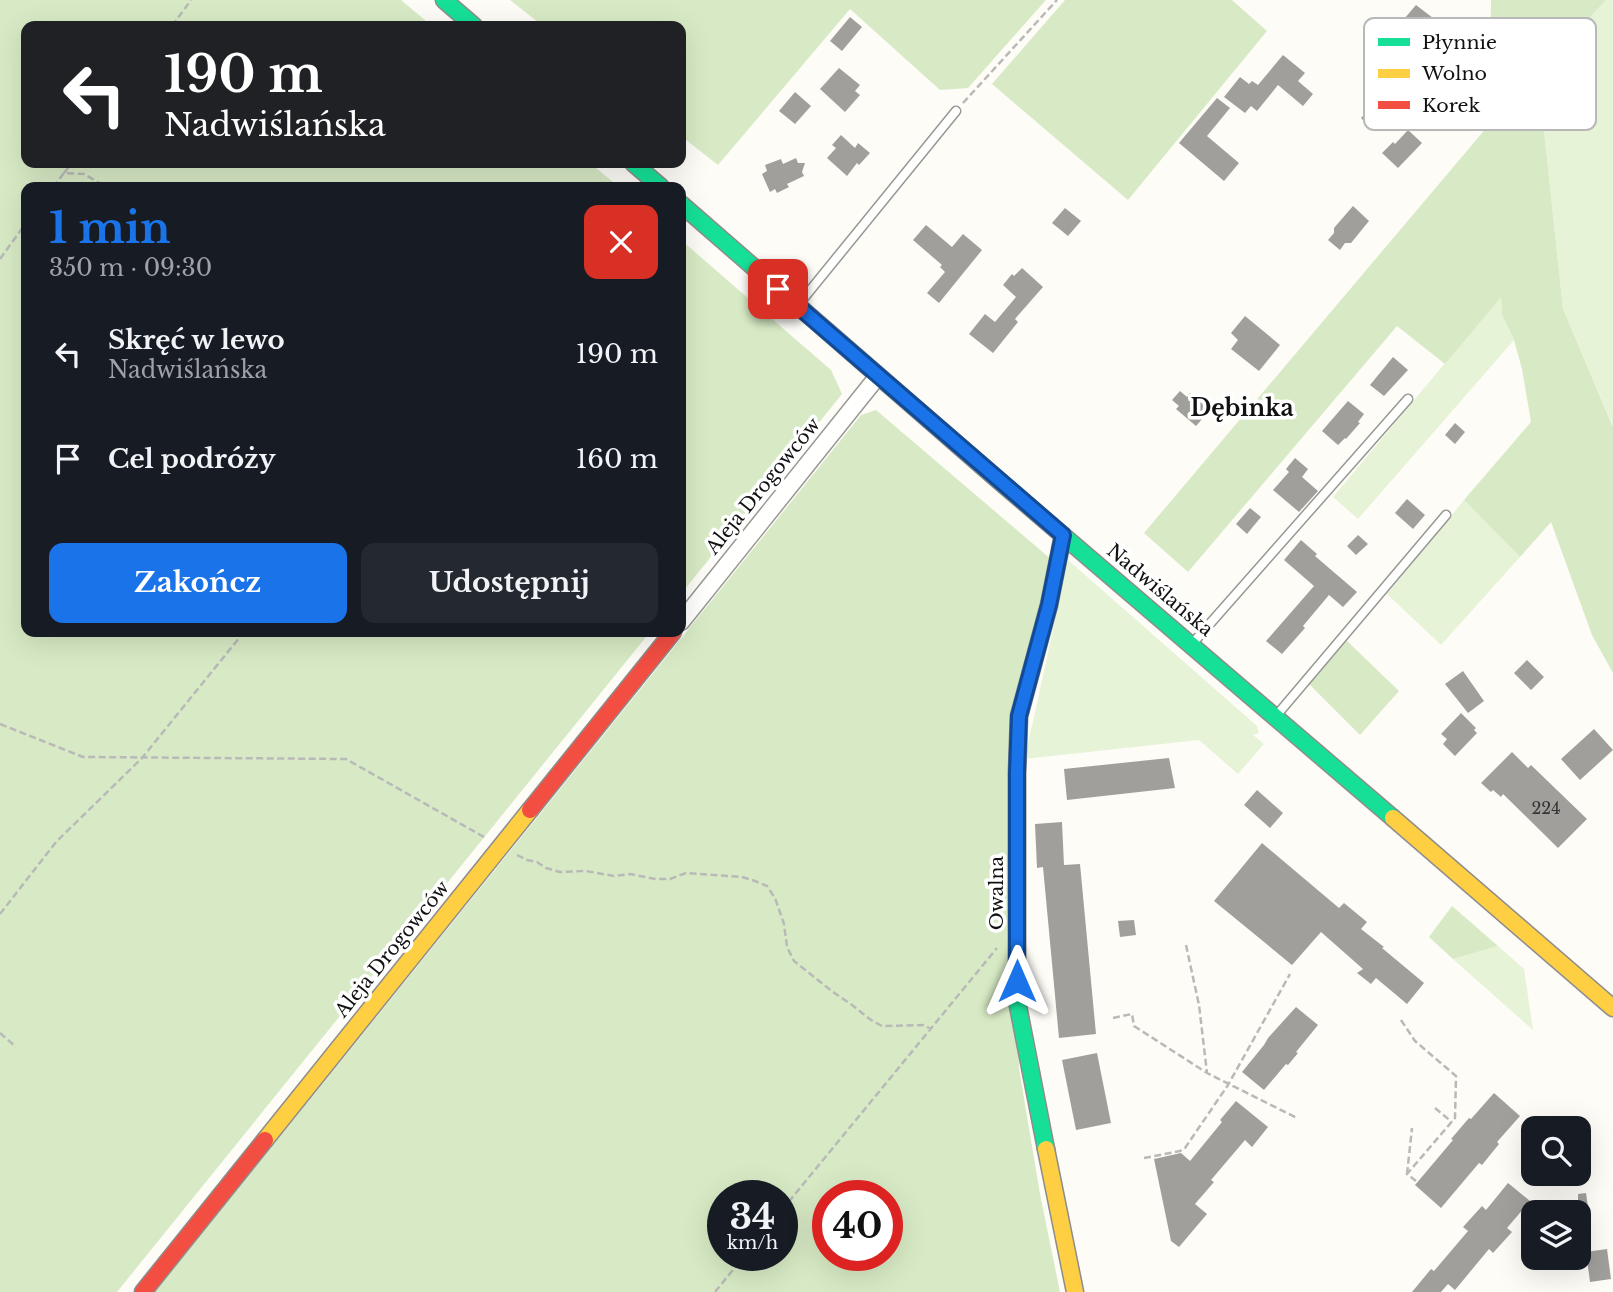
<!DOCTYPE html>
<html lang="pl">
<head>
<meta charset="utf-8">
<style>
  :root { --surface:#171b24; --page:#242831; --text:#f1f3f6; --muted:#9ea1a6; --accent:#1a73e8 }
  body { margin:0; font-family:"Libre Baskerville",serif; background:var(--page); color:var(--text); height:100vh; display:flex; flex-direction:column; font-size:26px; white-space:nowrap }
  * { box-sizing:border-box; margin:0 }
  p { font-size:23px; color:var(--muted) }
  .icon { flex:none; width:38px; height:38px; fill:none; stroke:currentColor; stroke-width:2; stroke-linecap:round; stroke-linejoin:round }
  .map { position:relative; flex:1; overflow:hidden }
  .sheet { position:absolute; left:21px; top:182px; width:665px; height:455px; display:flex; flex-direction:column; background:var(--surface); border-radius:14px; box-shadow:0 7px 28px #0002 }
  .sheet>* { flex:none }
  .top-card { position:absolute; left:21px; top:21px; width:665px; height:147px; border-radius:14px; box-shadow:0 7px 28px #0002; background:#202124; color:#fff; overflow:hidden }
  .tools { position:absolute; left:1521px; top:1116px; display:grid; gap:14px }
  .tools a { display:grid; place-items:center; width:70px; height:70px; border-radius:14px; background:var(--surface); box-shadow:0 7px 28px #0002; font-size:35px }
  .speed { position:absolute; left:707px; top:1180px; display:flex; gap:14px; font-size:35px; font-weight:700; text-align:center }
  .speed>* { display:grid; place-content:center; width:91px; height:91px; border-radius:50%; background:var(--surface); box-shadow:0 7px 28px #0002; line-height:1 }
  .speed small { font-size:18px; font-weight:400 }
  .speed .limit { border:10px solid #d22; background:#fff; color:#111 }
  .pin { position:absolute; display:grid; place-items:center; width:60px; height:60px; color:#fff; margin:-30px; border-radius:14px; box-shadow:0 4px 10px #0006 }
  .me { position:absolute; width:77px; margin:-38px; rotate:0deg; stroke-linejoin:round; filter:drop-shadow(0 0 5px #0008) }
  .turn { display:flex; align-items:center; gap:24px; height:147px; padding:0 28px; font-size:32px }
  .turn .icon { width:91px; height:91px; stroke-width:2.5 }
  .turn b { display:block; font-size:49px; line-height:60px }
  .round { display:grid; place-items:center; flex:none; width:74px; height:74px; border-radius:14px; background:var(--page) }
  .overview { display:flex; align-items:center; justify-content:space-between; height:119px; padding:0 28px }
  h1 { font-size:42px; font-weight:700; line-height:52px; color:var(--accent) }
  .button { display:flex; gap:14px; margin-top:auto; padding:14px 28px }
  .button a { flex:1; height:80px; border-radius:14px; background:var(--accent); color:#fff; font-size:28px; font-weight:700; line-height:80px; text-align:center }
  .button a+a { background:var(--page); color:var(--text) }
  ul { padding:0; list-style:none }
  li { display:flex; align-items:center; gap:21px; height:105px; padding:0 28px }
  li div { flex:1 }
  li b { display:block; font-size:26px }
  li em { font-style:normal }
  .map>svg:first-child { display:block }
</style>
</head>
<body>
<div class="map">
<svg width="1613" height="1292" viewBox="0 0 1613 1292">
  <rect width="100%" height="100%" fill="#fdfcf7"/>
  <path fill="#e7f3d7" d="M1606,0H1613V426L1563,309L1538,74Z
    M1501,296L1502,315L1514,340L1358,519L1333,497Z
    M1464,500L1520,557L1441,645L1387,594Z
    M1068,560L1257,726L1259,733L1253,735L1264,744L1238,774L1199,740L1024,759L1035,713Z
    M1498,946L1524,969L1533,1030L1453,959Z"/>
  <path fill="#d8eac5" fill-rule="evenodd" d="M0,0H401L432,26H26V163H590L619,187H26V632H650L117,1292H0Z
    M510,0H1046L968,88L940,90L850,9L718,165L681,136V26H543Z
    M1065,0H1232L1267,31L1128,200L992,84Z
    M1491,0H1606L1538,74L1563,309L1613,427V673L1592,635L1551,522L1520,557L1464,500L1531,422L1522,369L1514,340L1502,315L1501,297L1445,364L1397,326L1188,572L1144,533L1493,120L1490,101Z
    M681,240L831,370L842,394L681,594Z
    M876,410L1052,560L1012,713L1019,1068L1040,1194L1060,1292H155L861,415ZM723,1195H782V1255H723ZM828,1195H887V1255H828Z
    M1346,640L1399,691L1360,735L1309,684Z
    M1452,906L1498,946L1453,959L1429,937Z"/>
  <path fill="#a19f9c" d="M1416,5L1433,18L1414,40L1398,26Z
    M850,17L862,27L842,51L830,41Z
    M1283,55L1305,73L1298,81L1313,94L1303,106L1278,85L1257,111L1251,106L1245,113L1224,97L1240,77L1249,84L1252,81L1258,85Z
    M839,68L860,85L855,91L860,95L845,112L820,89Z
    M795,92L811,106L795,124L779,111Z
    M1381,96L1391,104L1370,127L1361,118Z
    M1217,98L1230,108L1207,136L1239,163L1224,181L1179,143Z
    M1408,130L1422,143L1398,168L1382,153L1393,142L1395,144Z
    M841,135L855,148L858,143L870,153L859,165L857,163L847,176L827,158L836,148L832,145Z
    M796,158L798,163H805L802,172L804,176L787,184L789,187L777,193L775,189L770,192L762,174L767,171L765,165L781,159L783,164Z
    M1353,206L1369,221L1351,243H1345L1340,250L1328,240L1334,233V228Z
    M1065,208L1081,221L1068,236L1052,223Z
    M926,225L952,247L963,234L982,250L939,303L927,293L945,272L940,267L942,265L913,240Z
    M1022,268L1043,287L1015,319L1018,322L993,353L969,334L985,314L995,322L1016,297L1003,285L1012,274L1014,276Z
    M1245,316L1280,345L1259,371L1231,349L1238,340L1231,333Z
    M1393,357L1408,370L1384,396L1370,385Z
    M1180,391L1187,397L1190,393L1210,410L1196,426L1176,409L1179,406L1172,400Z
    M1348,401L1364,414L1358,422L1360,423L1346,439L1345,438L1338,445L1322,431Z
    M1455,423L1465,432L1455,444L1445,435Z
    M1295,458L1308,469L1302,477L1318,491L1299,512L1273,490L1289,472L1286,469Z
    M1407,499L1425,515L1413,529L1395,513Z
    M1250,508L1261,517L1247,534L1236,524Z
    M1358,535L1368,544L1356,555L1347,546Z
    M1301,540L1317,554L1315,556L1357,592L1343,607L1329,595L1303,626L1305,628L1282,654L1266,641L1314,586L1284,560Z
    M1527,660L1544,677L1531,690L1514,673Z
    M1463,671L1484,701L1468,713L1445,684Z
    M1461,713L1476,728L1474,730L1477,733L1455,756L1443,744L1447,739L1441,734Z
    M1594,729L1613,750L1580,780L1561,759Z
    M1512,752L1528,768L1531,765L1587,819L1558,848L1503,794L1501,797L1493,790L1491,792L1481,783Z
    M1169,758L1175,788L1067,800L1064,769Z
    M1257,790L1283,813L1270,828L1244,805Z
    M1062,822L1064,865L1080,864L1096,1034L1059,1038L1043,867L1037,868L1035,824Z
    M1262,843L1339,908L1344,903L1367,922L1361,929L1384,947L1382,948L1424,983L1407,1004L1376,978L1371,984L1357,973L1363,969L1321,932L1292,965L1214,901Z
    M1134,920L1136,935L1120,937L1118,921Z
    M1296,1007L1318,1025L1296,1052L1298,1053L1288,1065L1286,1064L1264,1090L1242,1072L1264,1045L1268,1038Z
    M1097,1053L1111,1123L1076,1130L1062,1060Z
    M1494,1093L1520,1116L1497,1142L1499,1144L1482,1165L1479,1163L1441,1208L1415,1185L1453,1140L1451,1139L1469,1118L1471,1119Z
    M1236,1101L1268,1127L1252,1147L1245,1140L1211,1180L1214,1182L1195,1204L1207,1214L1179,1247L1171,1241L1154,1159L1181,1153L1190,1161L1222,1122L1220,1120Z
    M1508,1183L1530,1201L1507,1228L1512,1232L1493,1253L1489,1249L1455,1290L1448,1284L1441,1292H1412L1431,1269L1434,1271L1468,1231L1463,1227L1482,1206L1486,1210Z
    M1586,1193L1591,1228L1578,1231V1194Z
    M1607,1249L1611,1279L1590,1282L1586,1252Z"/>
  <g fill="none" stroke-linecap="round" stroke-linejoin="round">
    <defs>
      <path id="lane" d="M799,304L956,111
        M1192,644L1408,399
        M1276,716L1446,515"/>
      <path id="street" d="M681,622L878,376"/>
      <path id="fast" d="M444,0L474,26
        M633,163L661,187
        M681,204L997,479L1393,818
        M1046,1149L1017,1001V773L1019,716L1049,605L1063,535"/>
      <path id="slow" d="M1393,818L1613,1008
        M265,1140L530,810
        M1046,1149L1075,1292"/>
      <path id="jam" d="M530,810L673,632
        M143,1292L265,1140"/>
    </defs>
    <use href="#lane" stroke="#979795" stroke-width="11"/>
    <use href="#street" stroke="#979795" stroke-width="19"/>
    <use href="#fast" stroke="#8e8d8b" stroke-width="19"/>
    <use href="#slow" stroke="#8e8d8b" stroke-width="19"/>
    <use href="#jam" stroke="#8e8d8b" stroke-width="19"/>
    <path stroke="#b9b9b8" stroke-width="2.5" stroke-dasharray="7 3.5" stroke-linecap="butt" d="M172,26L191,0
      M963,103L1057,0
      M64,173L72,163
      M53,187L64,173L84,174L106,187
      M0,259L26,223
      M0,724L83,757L346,759L484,837
      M517,855L527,860L537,862L546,868L560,872L586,871L614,876L630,874L655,879H670L686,873L742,877L755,881L767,886L775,898L784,924L787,947L794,961L833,992L852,1005L871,1020L882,1026L923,1025L931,1029
      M0,914L56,842L142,758L244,632
      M1186,945L1199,1005L1207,1073
      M1113,1018L1132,1014L1134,1026L1207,1073L1297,1118
      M1401,1020L1415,1041L1456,1076L1455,1118L1407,1174L1416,1181
      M0,1033L16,1047
      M1435,1108L1452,1122
      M1144,1158L1180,1151L1185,1148L1228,1085L1290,974
      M1407,1174L1412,1128
      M782,1210L997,948
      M715,1292L745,1255"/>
    <use href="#lane" stroke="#fffffe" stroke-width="8"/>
    <use href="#street" stroke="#fffffe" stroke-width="16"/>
    <use href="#fast" stroke="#16e098" stroke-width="16"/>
    <use href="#slow" stroke="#ffcf43" stroke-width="16"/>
    <use href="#jam" stroke="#f24e42" stroke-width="16"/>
  </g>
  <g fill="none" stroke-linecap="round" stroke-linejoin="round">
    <defs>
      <path id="route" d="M778,289L1063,535L1049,605L1019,716L1017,773V981"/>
    </defs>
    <use href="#route" stroke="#114b97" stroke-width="18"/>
    <use href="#route" stroke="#1a73e8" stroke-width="12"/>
  </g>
  <g text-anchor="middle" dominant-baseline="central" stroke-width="7" stroke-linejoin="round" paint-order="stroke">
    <g font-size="16" fill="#353434">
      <text x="1546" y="808">224</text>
    </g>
    <g font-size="19" fill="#111" stroke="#fff">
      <text transform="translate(763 486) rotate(-51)">Aleja Drogowców</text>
      <text transform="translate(1160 590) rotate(40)">Nadwiślańska</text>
      <text transform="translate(996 893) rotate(-90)">Owalna</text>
      <text transform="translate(392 949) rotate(-51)">Aleja Drogowców</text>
    </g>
    <g font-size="23" font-weight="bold" fill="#111" stroke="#fff">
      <text x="1242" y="408">Dębinka</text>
    </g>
  </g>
  <rect x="1364" y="18" width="232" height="112" rx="10" fill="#fff" stroke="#b8b8b8" stroke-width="2"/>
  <rect x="1378" y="38" width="32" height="8" fill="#16e098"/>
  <rect x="1378" y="69" width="32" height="9" fill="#ffcf43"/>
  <rect x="1378" y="101" width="32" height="8" fill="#f24e42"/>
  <g font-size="19" fill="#111">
    <text x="1422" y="49">Płynnie</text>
    <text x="1422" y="80">Wolno</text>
    <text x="1422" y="112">Korek</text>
  </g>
</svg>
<div class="tools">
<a><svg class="icon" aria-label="search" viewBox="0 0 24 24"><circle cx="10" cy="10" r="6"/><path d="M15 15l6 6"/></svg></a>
<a><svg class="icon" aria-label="layers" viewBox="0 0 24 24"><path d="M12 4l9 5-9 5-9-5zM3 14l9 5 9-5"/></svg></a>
</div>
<div class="speed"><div>34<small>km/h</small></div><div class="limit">40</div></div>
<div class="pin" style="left:778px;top:289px;background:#d93025"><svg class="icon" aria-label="arrive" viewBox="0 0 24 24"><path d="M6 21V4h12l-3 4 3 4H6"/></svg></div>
<svg class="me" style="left:1017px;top:981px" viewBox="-20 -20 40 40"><path d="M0-17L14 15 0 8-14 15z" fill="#1a73e8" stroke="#fff" stroke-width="4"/></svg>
<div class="top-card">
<div class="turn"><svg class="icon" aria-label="left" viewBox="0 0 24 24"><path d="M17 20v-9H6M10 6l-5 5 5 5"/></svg><div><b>190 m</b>Nadwiślańska</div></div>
</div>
<section class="sheet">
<div class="overview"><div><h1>1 min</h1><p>350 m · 09:30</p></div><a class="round" style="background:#d93025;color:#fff"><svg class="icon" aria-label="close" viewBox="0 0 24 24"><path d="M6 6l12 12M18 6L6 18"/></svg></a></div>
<ul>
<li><svg class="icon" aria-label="left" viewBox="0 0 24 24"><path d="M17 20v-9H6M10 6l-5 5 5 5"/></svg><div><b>Skręć w lewo</b><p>Nadwiślańska</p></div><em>190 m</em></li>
<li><svg class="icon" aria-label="arrive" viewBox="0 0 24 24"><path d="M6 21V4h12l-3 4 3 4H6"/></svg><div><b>Cel podróży</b></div><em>160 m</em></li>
</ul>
<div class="button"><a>Zakończ</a><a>Udostępnij</a></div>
</section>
</div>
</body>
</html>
